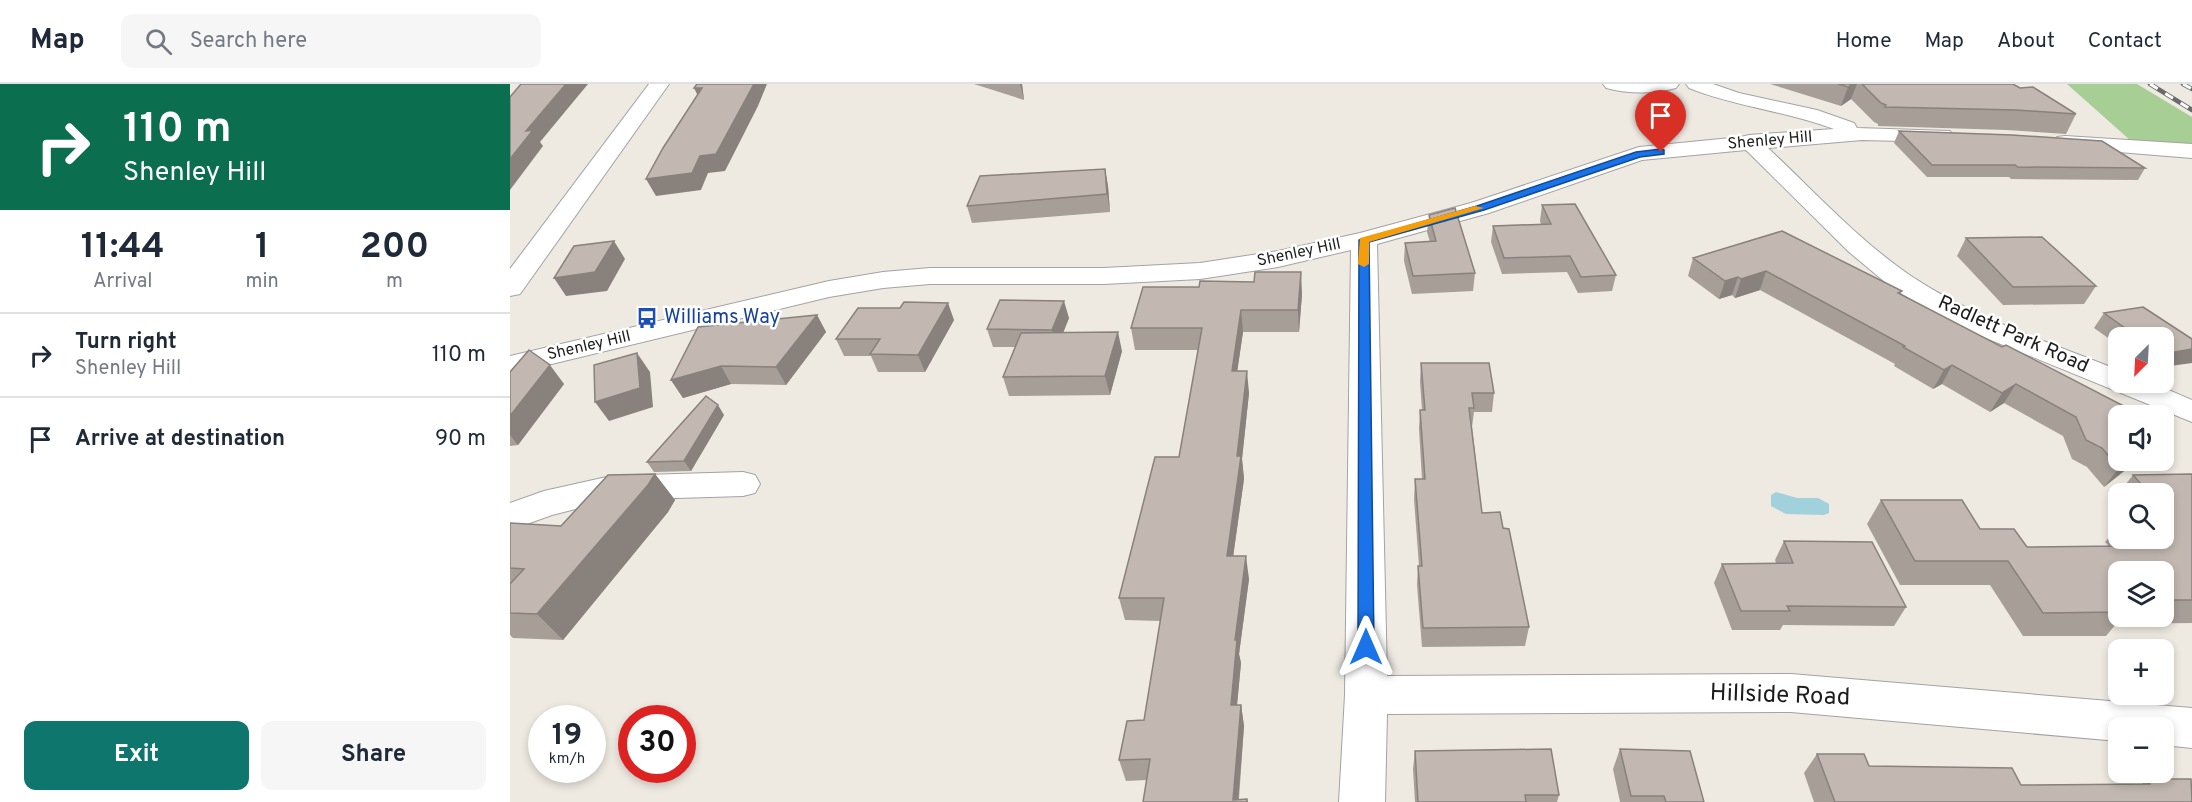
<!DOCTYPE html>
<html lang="en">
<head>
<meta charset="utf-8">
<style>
  :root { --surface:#fff; --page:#f6f6f7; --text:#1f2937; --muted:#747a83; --line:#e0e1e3; --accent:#0f766e }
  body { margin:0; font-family:Overpass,sans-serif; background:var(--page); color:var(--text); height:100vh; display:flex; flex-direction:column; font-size:22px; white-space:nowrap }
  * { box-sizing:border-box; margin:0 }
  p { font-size:20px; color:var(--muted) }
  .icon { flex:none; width:33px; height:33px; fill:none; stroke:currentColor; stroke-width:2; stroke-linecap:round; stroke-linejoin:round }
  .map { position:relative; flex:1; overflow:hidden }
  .panel { display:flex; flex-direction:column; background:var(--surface); width:510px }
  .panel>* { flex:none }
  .top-card { background:#0b6e4f; color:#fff; overflow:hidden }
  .needle { width:39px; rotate:204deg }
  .tools { position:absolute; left:1598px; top:243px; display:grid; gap:12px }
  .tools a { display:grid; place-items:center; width:66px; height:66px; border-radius:12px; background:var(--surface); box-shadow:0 3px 9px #0003; font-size:30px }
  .speed { position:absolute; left:18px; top:621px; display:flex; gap:12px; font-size:30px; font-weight:700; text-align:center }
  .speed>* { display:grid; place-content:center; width:78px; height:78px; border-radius:50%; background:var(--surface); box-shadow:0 3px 9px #0003; line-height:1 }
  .speed small { font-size:15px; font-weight:400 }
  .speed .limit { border:9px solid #d22; background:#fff; color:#111 }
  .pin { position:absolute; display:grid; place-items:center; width:51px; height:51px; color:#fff; margin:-62px -26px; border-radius:50% 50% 50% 0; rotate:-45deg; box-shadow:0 0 6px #0007 }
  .pin .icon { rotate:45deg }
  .me { position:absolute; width:66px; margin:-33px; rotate:0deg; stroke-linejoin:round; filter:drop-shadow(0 0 4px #0008) }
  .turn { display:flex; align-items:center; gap:21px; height:126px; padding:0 24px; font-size:27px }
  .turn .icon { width:78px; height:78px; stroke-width:2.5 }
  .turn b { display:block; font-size:42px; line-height:51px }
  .eta { display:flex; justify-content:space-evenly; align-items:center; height:102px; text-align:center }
  .eta b { font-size:36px; font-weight:700; line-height:42px }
  .button { display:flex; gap:12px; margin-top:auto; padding:12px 24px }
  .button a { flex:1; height:69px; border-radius:12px; background:var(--accent); color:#fff; font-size:24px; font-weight:700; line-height:69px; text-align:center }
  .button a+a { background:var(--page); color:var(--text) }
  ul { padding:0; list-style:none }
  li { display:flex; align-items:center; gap:18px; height:84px; padding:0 24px; border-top:2px solid var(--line) }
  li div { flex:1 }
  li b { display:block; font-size:22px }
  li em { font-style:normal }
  header { display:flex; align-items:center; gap:36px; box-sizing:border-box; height:84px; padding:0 30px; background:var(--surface); border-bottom:2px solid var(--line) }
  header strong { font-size:28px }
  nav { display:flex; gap:33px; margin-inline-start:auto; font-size:21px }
  .search { width:420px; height:54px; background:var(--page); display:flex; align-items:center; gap:15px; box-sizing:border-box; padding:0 21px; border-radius:12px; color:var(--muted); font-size:22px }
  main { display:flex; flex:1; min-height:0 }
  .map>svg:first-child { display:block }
</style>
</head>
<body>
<header>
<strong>Map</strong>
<div class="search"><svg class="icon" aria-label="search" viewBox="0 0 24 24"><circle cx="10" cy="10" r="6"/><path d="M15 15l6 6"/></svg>Search here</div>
<nav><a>Home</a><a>Map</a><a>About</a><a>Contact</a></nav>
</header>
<main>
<section class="panel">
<div class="top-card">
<div class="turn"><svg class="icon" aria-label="right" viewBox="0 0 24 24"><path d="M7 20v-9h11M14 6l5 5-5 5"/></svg><div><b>110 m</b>Shenley Hill</div></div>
</div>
<div class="eta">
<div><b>11:44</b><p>Arrival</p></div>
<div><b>1</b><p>min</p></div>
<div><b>200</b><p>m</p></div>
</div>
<ul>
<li><svg class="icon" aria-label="right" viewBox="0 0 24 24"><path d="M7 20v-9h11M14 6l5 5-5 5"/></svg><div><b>Turn right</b><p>Shenley Hill</p></div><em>110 m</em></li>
<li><svg class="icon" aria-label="arrive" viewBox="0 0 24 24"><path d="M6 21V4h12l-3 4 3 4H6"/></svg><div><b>Arrive at destination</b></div><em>90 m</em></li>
</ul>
<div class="button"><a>Exit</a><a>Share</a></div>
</section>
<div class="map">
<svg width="1682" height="718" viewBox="0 0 1682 718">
  <rect width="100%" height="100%" fill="#eee9e1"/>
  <path fill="#a7ce95" d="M1557,0H1627L1682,33V61L1620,56Z"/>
  <path fill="#a0d1dd" d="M1266,408L1287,414H1308L1319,420V429L1314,431L1276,430L1261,422V411Z"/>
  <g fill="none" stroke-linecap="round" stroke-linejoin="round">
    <defs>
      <path id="minor" d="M139,0H159L10,210L0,212V185Z
        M1093,0H1169L1166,4C1143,10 1119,10 1096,4Z
        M1176,0H1203L1229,9L1307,26L1344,39L1347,44L1440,47L1443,52L1440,57L1432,58L1352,56L1258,64C1304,107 1348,156 1401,192C1464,234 1538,258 1608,286V298H1640L1682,316V338L1471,252L1410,221L1381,203L1339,168L1236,66L1132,76L979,129L867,160L877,592L1281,590L1682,624V664L1653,661V644H1608V657L1281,628L877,630L875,718H829L835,611L841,166L768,183L690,195L594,200H420L373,204L319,213L0,290V272L319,197L373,188L420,184H594L690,179L768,167L850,149L961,119L1129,63L1231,53L1239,51L1324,45C1277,27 1226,23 1179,4Z
        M1555,52L1682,60V74L1547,63L1544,58L1547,53Z
        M233,388L245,391L250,400L245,409L233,412L101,416L42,431L0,446V419L34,407L101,392Z"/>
    </defs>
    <use href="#minor" stroke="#a3a3a3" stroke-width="2"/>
    <use href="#minor" fill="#fff" fill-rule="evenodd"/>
    <defs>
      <path id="rail" d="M1640,0L1682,26
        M1673,0L1682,5"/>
    </defs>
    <use href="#rail" stroke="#6a6a6a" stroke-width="4.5"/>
    <use href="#rail" stroke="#fff" stroke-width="3" stroke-dasharray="9" stroke-linecap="butt"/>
  </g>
  <path fill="#a79e98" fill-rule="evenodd" d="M464,0H512L514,16Z
    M1260,0H1503L1510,4L1566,30L1556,50L1496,46L1368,42V40L1364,38L1341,15L1331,22Z
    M1389,47L1635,84L1628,96L1501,95L1499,93H1417L1384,59Z
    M595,85L598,102L600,128L462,139L457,122Z
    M1032,121L1106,191L1102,207L1068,209L1057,188L992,190L981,158L983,142L1031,140L1030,137Z
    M919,131L965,189L963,207L902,210L894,177L895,159L920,158L917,148Z
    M1456,154L1586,202L1574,220L1493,221L1447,172Z
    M1183,174L1392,207L1390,210L1492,263L1496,261L1608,376H1628L1594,403L1577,383L1562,375L1553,352L1494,319L1480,328L1432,300L1423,305L1384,282L1385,280L1250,206L1225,214L1222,211L1209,215L1178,192Z
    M792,210L789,248H733L727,287L739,309L732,375L734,395L723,472L739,495L729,570L731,579L727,621H731L734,642L729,715H737L738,718H633L637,696L616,697L609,676L634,636L651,537L615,536L609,514L669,373L688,266H625L621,244Z
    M1594,229L1653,254H1608V261L1584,244Z
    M307,231L316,248L276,301L221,300L173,314L161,296Z
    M559,234L553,249L612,267L600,311L499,312L493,293L505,263H483L477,245Z
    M444,236L415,288H368L361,272H334L326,255Z
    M911,279L984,309L982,328H964L962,343L972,429L993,444L1019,543L1015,562L912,563L907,501L908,482H909L904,415L905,395H912L909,345L910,326H912L910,298Z
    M0,288L54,300L8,361L0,362Z
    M214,331L181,387L144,388L137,378Z
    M145,390L165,416L158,428L53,556L3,554L0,551V439L51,442Z
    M1682,390V539L1606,540L1596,552H1513L1480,501H1390L1357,440L1371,416L1470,445L1517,463L1597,462L1598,461L1595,458L1608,442V454H1653V410H1608V419L1604,415L1623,391ZM1608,488H1653V532H1608Z
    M1274,457L1396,523L1384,542L1273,541L1270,546H1222L1204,499L1212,480L1266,479L1265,476Z
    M1110,665L1194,718H1110L1103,685Z
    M905,667L1049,711L1047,718H905L903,685Z
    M1307,670L1359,682L1511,701L1632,700L1637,695L1682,718H1304L1294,689Z"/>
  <path fill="#88817c" d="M56,0H78L30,58L33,62L0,106V75L16,47Z
    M244,0H257L248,22L215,87L198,89L191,106L146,112L136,95L190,72Z
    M510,0H512L514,16Z
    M1343,0H1347L1341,15L1331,22L1338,3Z
    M184,4H192V20Z
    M595,85L598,102L600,128L597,110Z
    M104,157L115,175L97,207L56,212L44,194Z
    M1256,187L1250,206L1225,214L1231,195Z
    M791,188L792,210L789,248L788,226Z
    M1228,193L1222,211L1209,215L1215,197Z
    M554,217L559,234L547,264L542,246Z
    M438,219L444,236L415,288L408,271Z
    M731,226L733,248L724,310L722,287Z
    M307,231L316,248L276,301L266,283Z
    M608,248L612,267L600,311L595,292Z
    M1682,265V279L1653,283V270Z
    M127,269L140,288L143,323L99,337L85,318Z
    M40,281L54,300L8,361L0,351V332Z
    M1442,281L1432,300L1423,305L1434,286Z
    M211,282L221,300L173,314L161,296Z
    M737,287L739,309L732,375L734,395L720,495L717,472L727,372Z
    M1506,300L1494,319L1480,328L1492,309Z
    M208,321L214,331L181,387L174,377Z
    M1618,376H1628L1594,403L1609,384Z
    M145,390L165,416L158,428L53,556L27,530Z
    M736,472L739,495L729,570L731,579L725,642L721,621L725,556Z
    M731,621L734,642L728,718L723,716Z"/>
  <path fill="#c2b8b1" stroke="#88817c" stroke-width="1.5" d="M11,0H56L16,47L23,46L0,75V13Z
    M187,0H244L206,70L190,72L182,89L136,95L153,64L192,4H184Z
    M1328,0H1343L1338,3Z
    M1352,0H1503L1510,4L1523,3L1566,30L1506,26L1375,23L1376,21L1371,19Z
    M1389,47L1502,51L1592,57L1635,84L1508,83L1505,81H1422Z
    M595,85L597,110L457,122L470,92Z
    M1065,120L1106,191L1071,193L1060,172L994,174L983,142L1041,140L1032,121Z
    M945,124L965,189L903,192L895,159L926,157L919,131Z
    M1272,147L1392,207L1388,209L1492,263L1496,261L1633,332H1608V376H1618L1609,384L1592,364L1576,356L1566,333L1506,300L1492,309L1442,281L1434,286L1393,263L1395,262L1256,187L1231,195L1228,193L1215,197L1183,174Z
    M1532,153L1586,202L1503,203L1456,154Z
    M104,157L85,188L44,194L64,162Z
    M745,188H791L788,226H731L722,287H737L727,372H731L717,472H736L725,556H727L721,621H731L723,716L737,715V718H633L640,675L609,676L617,637L634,636L654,514H609L645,373H669L692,244H621L633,203H689L690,197L744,198Z
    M490,216L554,217L542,246L477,245Z
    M394,218L438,219L408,271L360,270L370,255H326L348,224H390Z
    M1633,223L1682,255V265L1653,270V254H1629L1594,229Z
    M307,231L266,283L211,282L161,296L188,243Z
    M608,248L595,292L493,293L511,249Z
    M19,266L40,281L0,332V288Z
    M127,269L130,304L85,318L84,281Z
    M911,279H979L984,309H962L964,324H959L972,429L990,428L993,444L999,445L1019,543L913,544L908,482H912L905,395H915L910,326H915Z
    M196,312L208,321L174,377L137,378Z
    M1653,342L1659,345L1653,350Z
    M145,390L138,401L27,530L0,529V500L14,485L0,484V439L51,442L98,391Z
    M1682,390V516H1653V488H1608V528L1533,529L1498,477H1405L1371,416H1452L1470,445H1504L1517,463L1607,462L1602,456L1653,454V433H1662L1653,424V410H1640L1623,391Z
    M1274,457L1362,458L1396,523L1277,522L1280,527H1231L1212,480L1283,479Z
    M1041,665L1049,711H1015L1016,718H908L905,667Z
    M1110,665L1180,667L1194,718H1156L1154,712H1121Z
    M1307,670H1354L1359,682L1502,684L1511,701L1640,700L1637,695H1681L1682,718H1325Z"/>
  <path fill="#1a73e8" stroke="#114b97" stroke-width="1.5" d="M1151,65L1154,66V70L1130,73L974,126L859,158L864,563L862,568L856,570L850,568L848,563L849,156L967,122L1126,68Z"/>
  <path fill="#f59e0b" d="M965,122L974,124L859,158V180L854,183L848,180L850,154Z"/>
  <defs>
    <symbol id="bus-bare" viewBox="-9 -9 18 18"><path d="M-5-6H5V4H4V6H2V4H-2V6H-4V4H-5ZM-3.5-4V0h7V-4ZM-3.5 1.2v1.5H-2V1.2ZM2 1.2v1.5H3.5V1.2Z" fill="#1a4fb4" stroke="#fff" stroke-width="2.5" paint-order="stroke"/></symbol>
  </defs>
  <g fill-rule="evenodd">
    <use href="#bus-bare" x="122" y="219" width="30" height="30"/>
  </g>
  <g text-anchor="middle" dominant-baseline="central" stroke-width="5" stroke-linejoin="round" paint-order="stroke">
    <g font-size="16" fill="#1c1c1c" stroke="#fff">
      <text transform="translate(1260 57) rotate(-5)">Shenley Hill</text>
      <text transform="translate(789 169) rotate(-12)">Shenley Hill</text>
      <text transform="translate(79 262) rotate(-13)">Shenley Hill</text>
    </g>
    <g font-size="20" fill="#164399" stroke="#fff" text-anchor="start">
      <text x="154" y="234">Williams Way</text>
    </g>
    <g font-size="20" fill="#1c1c1c" stroke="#fff">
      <text transform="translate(1503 251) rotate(24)">Radlett Park Road</text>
    </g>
    <g font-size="24" fill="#1c1c1c" stroke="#fff">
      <text transform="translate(1270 612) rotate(2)">Hillside Road</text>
    </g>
  </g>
</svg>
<div class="tools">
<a><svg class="needle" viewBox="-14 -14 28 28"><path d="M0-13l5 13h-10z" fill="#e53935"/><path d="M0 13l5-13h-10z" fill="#747a83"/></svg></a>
<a><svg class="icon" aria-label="sound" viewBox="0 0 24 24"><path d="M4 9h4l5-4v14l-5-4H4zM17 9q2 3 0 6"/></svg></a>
<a><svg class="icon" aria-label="search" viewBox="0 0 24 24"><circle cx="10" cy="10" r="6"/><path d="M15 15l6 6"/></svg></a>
<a><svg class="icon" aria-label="layers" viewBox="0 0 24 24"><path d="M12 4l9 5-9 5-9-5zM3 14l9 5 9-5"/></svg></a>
<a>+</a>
<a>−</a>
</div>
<div class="speed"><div>19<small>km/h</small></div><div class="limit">30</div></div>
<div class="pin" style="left:1151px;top:68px;background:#d93025"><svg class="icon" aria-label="arrive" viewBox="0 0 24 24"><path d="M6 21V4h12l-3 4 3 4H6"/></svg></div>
<svg class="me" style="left:856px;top:563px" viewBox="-20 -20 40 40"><path d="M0-17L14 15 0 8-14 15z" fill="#1a73e8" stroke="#fff" stroke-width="4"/></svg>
</div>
</main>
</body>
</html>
